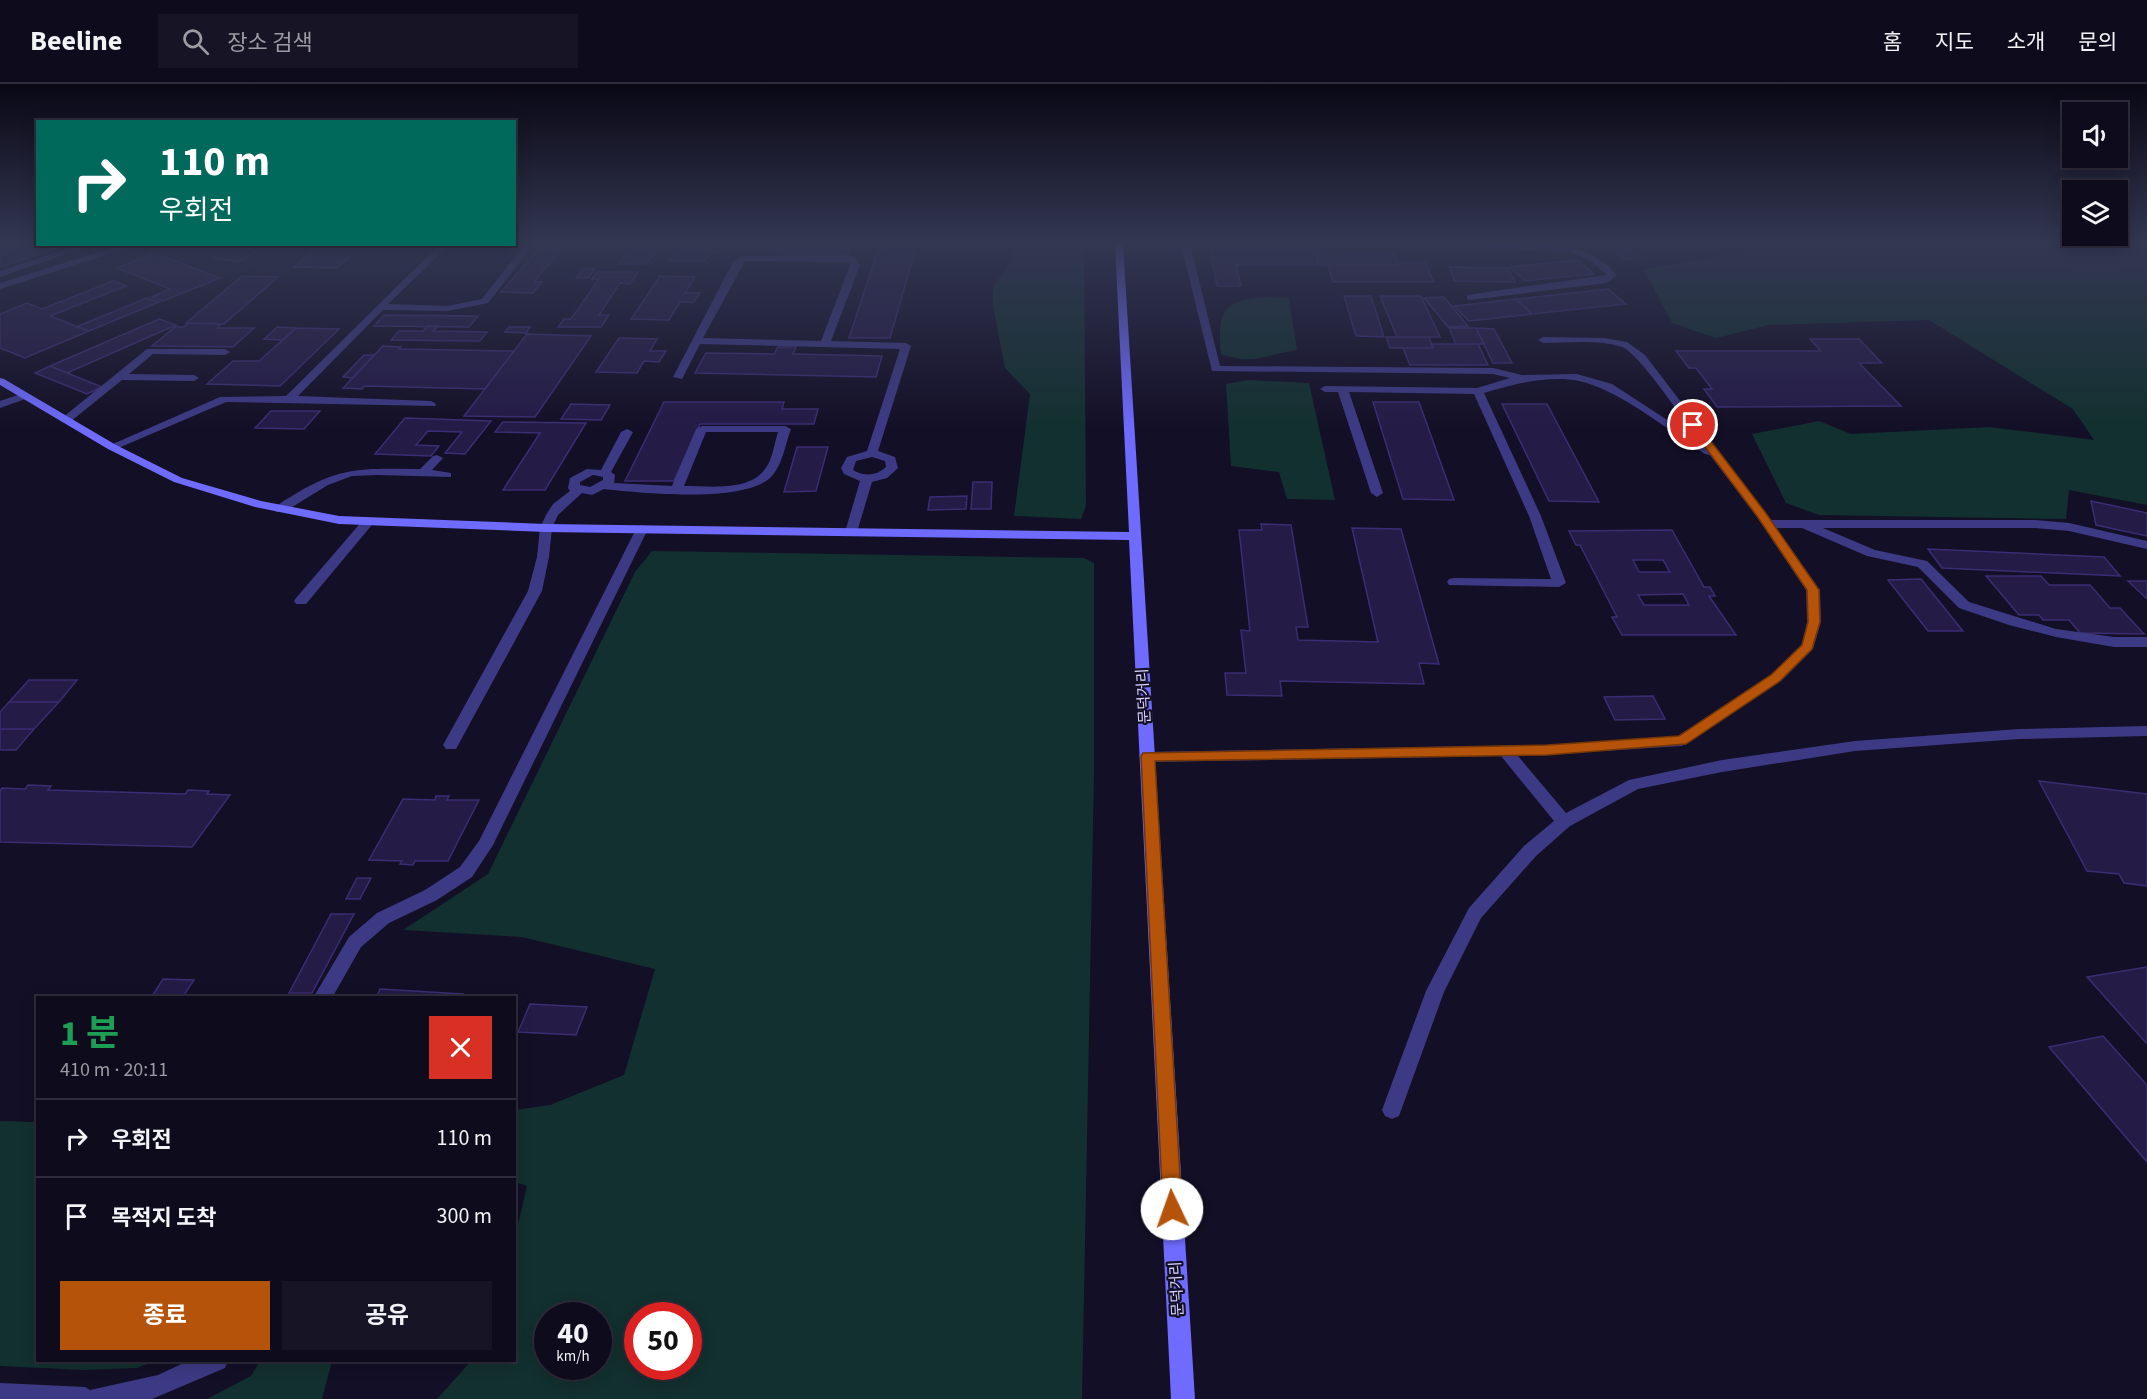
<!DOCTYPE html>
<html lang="ko">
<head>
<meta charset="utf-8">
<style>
  :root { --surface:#0e0b1c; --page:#171425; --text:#f1f3f6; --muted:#9b9ba3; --line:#2e2b3b; --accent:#b45309 }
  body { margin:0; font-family:"Source Sans 3","Noto Sans KR",sans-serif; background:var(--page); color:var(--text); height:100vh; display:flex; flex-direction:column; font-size:22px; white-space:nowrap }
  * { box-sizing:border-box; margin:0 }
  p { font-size:20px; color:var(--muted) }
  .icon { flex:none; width:33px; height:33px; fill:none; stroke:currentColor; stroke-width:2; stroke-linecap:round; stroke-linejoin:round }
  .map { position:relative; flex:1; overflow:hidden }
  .sheet { position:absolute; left:36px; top:912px; width:480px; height:366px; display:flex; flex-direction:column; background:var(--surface); border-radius:0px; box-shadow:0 3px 15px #0003,0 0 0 2px var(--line) }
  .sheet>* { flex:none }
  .guide { position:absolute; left:36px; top:36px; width:480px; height:126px; border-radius:0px; box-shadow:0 3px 15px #0003,0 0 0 2px var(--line); background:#00695c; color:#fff; overflow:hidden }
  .controls { position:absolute; left:2062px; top:18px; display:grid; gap:12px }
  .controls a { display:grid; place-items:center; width:66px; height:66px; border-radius:0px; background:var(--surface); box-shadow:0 3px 15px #0003,0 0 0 2px var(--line); font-size:30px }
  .speed { position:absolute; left:534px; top:1218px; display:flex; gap:12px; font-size:30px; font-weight:700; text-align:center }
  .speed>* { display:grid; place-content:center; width:78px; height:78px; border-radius:50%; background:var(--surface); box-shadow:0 3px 15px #0003,0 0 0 2px var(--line); line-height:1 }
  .speed small { font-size:15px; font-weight:400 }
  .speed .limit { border:9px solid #d22; background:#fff; color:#111 }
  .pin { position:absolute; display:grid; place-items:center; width:51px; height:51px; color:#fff; margin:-26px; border:3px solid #fff; border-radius:50%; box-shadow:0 2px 6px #0007 }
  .me { position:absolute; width:66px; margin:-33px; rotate:357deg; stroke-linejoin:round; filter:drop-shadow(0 0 4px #0008) }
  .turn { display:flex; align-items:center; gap:21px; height:126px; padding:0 24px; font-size:27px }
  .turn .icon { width:78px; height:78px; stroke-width:2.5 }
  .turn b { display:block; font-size:42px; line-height:51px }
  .round { display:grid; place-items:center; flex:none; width:63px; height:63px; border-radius:0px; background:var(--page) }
  .overview { display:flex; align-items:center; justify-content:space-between; height:102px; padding:0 24px }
  h1 { font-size:36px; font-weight:700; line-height:45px; color:#1e9e55 }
  .primary-button { display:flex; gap:12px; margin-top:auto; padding:12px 24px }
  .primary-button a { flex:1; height:69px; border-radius:0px; background:var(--accent); color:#fff; font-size:24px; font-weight:700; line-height:69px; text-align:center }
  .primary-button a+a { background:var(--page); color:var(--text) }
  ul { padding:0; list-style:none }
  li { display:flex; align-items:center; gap:18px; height:78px; padding:0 24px; border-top:2px solid var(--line) }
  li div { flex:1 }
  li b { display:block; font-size:22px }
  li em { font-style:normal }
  header { display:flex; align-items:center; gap:36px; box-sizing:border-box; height:84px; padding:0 30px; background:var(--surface); border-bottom:2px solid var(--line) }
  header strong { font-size:28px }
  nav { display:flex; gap:33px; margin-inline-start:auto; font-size:21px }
  .search { width:420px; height:54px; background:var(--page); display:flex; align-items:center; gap:15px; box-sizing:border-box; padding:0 21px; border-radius:0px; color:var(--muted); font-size:22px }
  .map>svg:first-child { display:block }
</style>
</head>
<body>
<header>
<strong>Beeline</strong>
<div class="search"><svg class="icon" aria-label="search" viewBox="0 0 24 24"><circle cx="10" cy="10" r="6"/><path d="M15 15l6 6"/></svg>장소 검색</div>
<nav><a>홈</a><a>지도</a><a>소개</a><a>문의</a></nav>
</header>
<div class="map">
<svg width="2147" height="1315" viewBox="0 0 2147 1315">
  <rect width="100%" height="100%" fill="#130f26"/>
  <path fill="#12302f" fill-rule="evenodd" d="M1008,160H1084L1086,422L1081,435L1014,432L1030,310L1005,284L993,222V203L1012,176Z
    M1742,160H2147V421L2069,406L2066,435L1819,431L1786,419L1752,350L1819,337L1851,350L1989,343L2094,356L2073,325L1929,236L1769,241L1716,254L1672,239L1644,186L1737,168Z
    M1266,213L1289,214L1297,266C1266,270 1254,282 1221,270C1217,228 1222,216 1266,213Z
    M1248,296L1309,299L1335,416L1287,415L1279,388L1231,382L1226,300Z
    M652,467L1084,474L1094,479V689L1082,1315H437L471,1277L514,1276L515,1153L527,1102L515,1098V1026L550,1021L624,991L655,885L522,853L403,846L488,790L635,488ZM548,1232H598V1282H548ZM638,1232H688V1282H638Z
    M37,1033L38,1276L155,1277L137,1284L83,1286L0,1282V1037L33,1038Z
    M260,1277H332L322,1315H207L251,1292Z"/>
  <path fill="#241b47" stroke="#3b2d73" stroke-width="1.5" fill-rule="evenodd" d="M0,160H57L61,163L0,183Z
    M238,160H271L238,178L212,174Z
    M322,160H364L337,184L294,183Z
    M543,160H565L534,198H542L533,209L501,208Z
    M680,160H720L728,161L723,169L710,168L704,177H669Z
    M749,160H916L915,163L851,162L848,170L744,168Z
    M1603,160H1619L1641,173L1628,176Z
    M633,162H659L646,180H619Z
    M1210,164H1314L1319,181H1236L1241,202H1217Z
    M878,166L915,167L890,254H849Z
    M1315,168L1393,169L1399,181H1319Z
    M155,169L220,194L163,217L152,213L170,205L117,184Z
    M1578,176L1594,190L1525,197L1510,183Z
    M1398,179H1425L1434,198H1333L1328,181H1399Z
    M1449,183L1508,184L1515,198L1455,197Z
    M583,185H595L588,194H576Z
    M597,188H638L630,200L620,199L599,231H609L601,243H558L564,235H571L599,195H592Z
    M242,192L278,193L224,240L186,239Z
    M660,192L695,193L685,209H700L694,218H680L669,236L631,235Z
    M113,197L126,202L50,232L89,247L25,274L0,264V230L27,219L42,225Z
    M1608,205L1626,220L1532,230L1516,215Z
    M1344,212H1371L1384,253L1356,252Z
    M1380,212H1421L1440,253H1397Z
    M1444,213L1468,242L1448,243L1424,214Z
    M147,214L159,218L89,247L76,243Z
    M1516,215L1532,230L1469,237L1454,222Z
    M384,231L478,232L469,243L374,242Z
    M159,235L176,241L67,289L50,282Z
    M188,239L221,240L217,244H254L233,263L152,262L175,243H184Z
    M428,242H438L433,247L487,248L480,257L391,256L399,247H423Z
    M277,243L296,244L283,256L264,255Z
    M509,243H530L526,249L505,248Z
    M296,244L339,245L280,302L207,300L233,277H259Z
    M1449,244H1476L1484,260H1456Z
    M1476,244L1494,245L1512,279H1493Z
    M527,250L591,252L535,333L464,332Z
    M1386,253H1429L1433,264H1390Z
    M619,254L657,255L650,267H666L659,278L644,277L637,289L596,288Z
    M1810,255H1859L1882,279H1859L1901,322L1717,323L1704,305H1712L1696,284H1689L1676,267H1821Z
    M1431,260H1478L1488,281H1410L1403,264H1433Z
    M383,262L401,263L399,265L514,267L485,305L364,302L362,305L343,304Z
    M778,263H796L793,270L882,272L876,293L695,289L706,269L774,270Z
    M364,271H374L353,294L343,293Z
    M50,282L102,303L87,310L35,289Z
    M664,318H784L782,325H818L814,340H700L674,397H625Z
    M1373,318H1419L1454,416L1403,415Z
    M571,320L610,321L601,336L561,335Z
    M1502,320H1547L1599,418L1549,417Z
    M271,327H320L304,345L255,344Z
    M405,334L491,337L465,370L445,369L462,348L428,347L416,361L439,362L431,372L375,370Z
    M503,338L586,339L545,406H503L540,349L495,348Z
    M797,363H828L816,407L784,408Z
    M973,398H992L991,425H971Z
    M967,412L966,425L928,426L930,413Z
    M2091,417L2147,429V452L2096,441Z
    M1261,440L1291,441L1308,543H1296L1298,556L1378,558L1352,444L1401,445L1439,580L1419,579L1424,600L1280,597L1282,612L1227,611L1225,589H1246L1241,546L1250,547L1239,446H1262Z
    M1672,446L1704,503H1710L1715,512H1709L1736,551H1622L1612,533H1617L1580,461H1576L1569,447ZM1633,476H1663L1670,488H1639ZM1683,510L1689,521H1644L1638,511Z
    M1928,465L2104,473L2120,492L1942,484Z
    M1986,492H2041L2049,501H2090L2110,524H2120L2144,550L2080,549L2069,536H2043L2039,531H2019Z
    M1921,495L1963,547H1928L1888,496Z
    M2128,497H2147V514H2146Z
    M29,596H77L59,618H9Z
    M1653,612L1665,635L1615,636L1604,613Z
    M9,618H59L34,645H0V628Z
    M0,645H34L16,666H0Z
    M2039,697L2147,710V802L2124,799L2119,790L2087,787Z
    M28,701L51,702L48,706L185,710L188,706L209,707L207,710L230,711L192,763L0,758V707L2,704L25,705Z
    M436,712H449L447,716H479L448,777H415L413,781L400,780L402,777L369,776L403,715L435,716Z
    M357,794H371L360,815H346Z
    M331,830H354L312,909H289Z
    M2147,883V960L2087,893Z
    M163,895L194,896L182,914H151Z
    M380,905L463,910L461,914H376Z
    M530,920L587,923L576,951L518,948Z
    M2103,952L2147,1001V1078L2049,963Z"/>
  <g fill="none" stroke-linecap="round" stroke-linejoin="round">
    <path fill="#3d3a85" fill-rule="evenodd" d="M81,160H95L0,193V187Z
      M440,160H450L388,220L448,222L482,215L525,160H534L488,219L448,227L383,226L298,312L431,317L436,320L435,322L226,318L116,365H108L106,363L220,313L286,312Z
      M1181,160H1190L1220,282L1493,284L1522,291L1577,290L1612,300L1698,356C1685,338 1639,269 1622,263C1598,255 1568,259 1543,259L1538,256L1543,253L1604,254L1627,258L1645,271L1771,436H2035L2069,439L2147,457V465L2069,447L2035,444H1823L1875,466L1927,477L1969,518L2056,545L2114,553H2147V563H2114L2056,553L2009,541L1959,524L1918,483L1867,472L1802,444H1776L1820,506L1821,538L1813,565L1781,597L1682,662L1518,672L1566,729L1629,696L1722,676L1855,657L2019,645L2147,642V652L2019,655L1855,667L1722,688L1638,705L1570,742L1536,772L1481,834L1444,908L1399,1032L1392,1035L1385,1032L1382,1026L1426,907L1469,824L1524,762L1554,737L1501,672L1147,678L1142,676L1139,672L1142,668L1547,661L1679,652L1771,591L1802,560L1807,538L1806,506L1757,433L1710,371L1705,370C1669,347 1620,306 1579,297C1549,291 1512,300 1484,309L1541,432L1566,499L1559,503L1449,501L1447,498L1449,495L1454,494L1551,495L1529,432L1474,310L1349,308L1383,409L1377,413L1371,409L1338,308H1325L1320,305L1325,302L1477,304L1510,294L1493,290L1212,287Z
      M1458,160C1507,160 1585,148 1617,192L1606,199L1470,216L1467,215V211L1607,191L1591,177L1570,168L1462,163Z
      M849,171L856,174L860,181L831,257L906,259L911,262L878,367L895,373L898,384L887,394L872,398L857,448L851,452L845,448L860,397L844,390L841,384L847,373L867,367L900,265L700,260L682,295L673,293L733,178L740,172ZM745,177L849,178L850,181L821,257L703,254ZM872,373L885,377L886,383C876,392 865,393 853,386L856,377Z
      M147,265H225L230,268L225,271L153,270L129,290L194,291L199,294L194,297L122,296L70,338H62V334Z
      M24,309L29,312L28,314L0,324V317Z
      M702,342H785L791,345C785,361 783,379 772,392C746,420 641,409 604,405L592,411L582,409L558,431L552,444L549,473L542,507L456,665H446L443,661L528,507L537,473L540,444L546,431L553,420L570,407L568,404L570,394L587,385L601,386L621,348L627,345L633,348L611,388L615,391L614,399L672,402L696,345ZM706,348H778C774,360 773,375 765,385C749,408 709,402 684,402ZM593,391L603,393V396L590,403L580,401V398Z
      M437,371L443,374L432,386L451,389V393L378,391L352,392L328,401L284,428H276L274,425C280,418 289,414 297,409C343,381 369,385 420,385L433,372Z
      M367,435L373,439L371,442L306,520H296L294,517L296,514L363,436Z
      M642,441L648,445L493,761L472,793L437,816L389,839L361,863L332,914H313L349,853L377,829L425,806L460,783L479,757L636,445Z
      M190,1276H228L225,1284L152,1315H0V1299L85,1303L90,1306L158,1291Z"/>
    <path fill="#3d3a85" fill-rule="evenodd" d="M125,160H140L0,205V199Z"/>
    <path fill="#6f6bff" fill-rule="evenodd" d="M1115,160H1123L1195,1315H1171L1129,456L546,448L339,440L255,423L174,398L108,365L0,301V294L4,295L116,361L182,394L261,417L339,432L546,440L1129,448Z"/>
  </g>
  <linearGradient id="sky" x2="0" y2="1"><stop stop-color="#0a0815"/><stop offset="0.46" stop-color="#333752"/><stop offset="1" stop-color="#333752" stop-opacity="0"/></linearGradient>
  <rect width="2147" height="345" fill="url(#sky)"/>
  <path fill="#b45309" stroke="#753606" stroke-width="1.5" d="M1690,339H1697L1765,428L1819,506L1820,538L1812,565L1780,597L1686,660L1547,671L1155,677L1182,1125L1179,1131L1172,1134L1166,1131L1163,1125L1141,672L1143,669L1547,661L1679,652L1771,591L1802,561L1808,538L1807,506L1757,432L1690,343Z"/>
  <g text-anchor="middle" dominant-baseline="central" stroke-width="4.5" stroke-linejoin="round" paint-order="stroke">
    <g font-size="15" fill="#d9d4ff" stroke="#130f26">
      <text transform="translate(1144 612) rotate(-93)">문덕거리</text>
      <text transform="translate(1177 1205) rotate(-93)">문덕거리</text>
    </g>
  </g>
</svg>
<div class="controls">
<a><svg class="icon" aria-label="sound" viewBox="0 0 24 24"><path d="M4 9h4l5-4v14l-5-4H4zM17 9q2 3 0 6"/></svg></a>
<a><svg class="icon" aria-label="layers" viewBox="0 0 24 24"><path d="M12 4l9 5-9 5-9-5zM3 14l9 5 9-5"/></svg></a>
</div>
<div class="speed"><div>40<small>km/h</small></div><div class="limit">50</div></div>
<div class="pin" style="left:1693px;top:341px;background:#d93025"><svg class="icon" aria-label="arrive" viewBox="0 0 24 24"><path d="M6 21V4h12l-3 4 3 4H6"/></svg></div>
<svg class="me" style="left:1172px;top:1125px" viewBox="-20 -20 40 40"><circle r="19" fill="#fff"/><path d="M0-13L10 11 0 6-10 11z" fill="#b45309"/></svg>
<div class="guide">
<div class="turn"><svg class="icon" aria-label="right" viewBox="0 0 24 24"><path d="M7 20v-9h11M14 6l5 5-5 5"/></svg><div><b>110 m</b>우회전</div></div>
</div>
<section class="sheet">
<div class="overview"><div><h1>1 분</h1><p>410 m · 20:11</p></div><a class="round" style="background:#d93025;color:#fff"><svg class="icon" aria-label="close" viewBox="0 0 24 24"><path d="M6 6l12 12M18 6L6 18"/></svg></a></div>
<ul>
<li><svg class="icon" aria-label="right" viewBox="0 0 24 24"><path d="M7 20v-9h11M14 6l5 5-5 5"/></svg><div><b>우회전</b></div><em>110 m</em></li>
<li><svg class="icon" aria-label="arrive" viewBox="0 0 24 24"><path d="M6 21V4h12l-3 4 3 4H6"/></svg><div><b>목적지 도착</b></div><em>300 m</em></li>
</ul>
<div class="primary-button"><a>종료</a><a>공유</a></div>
</section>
</div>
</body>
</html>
